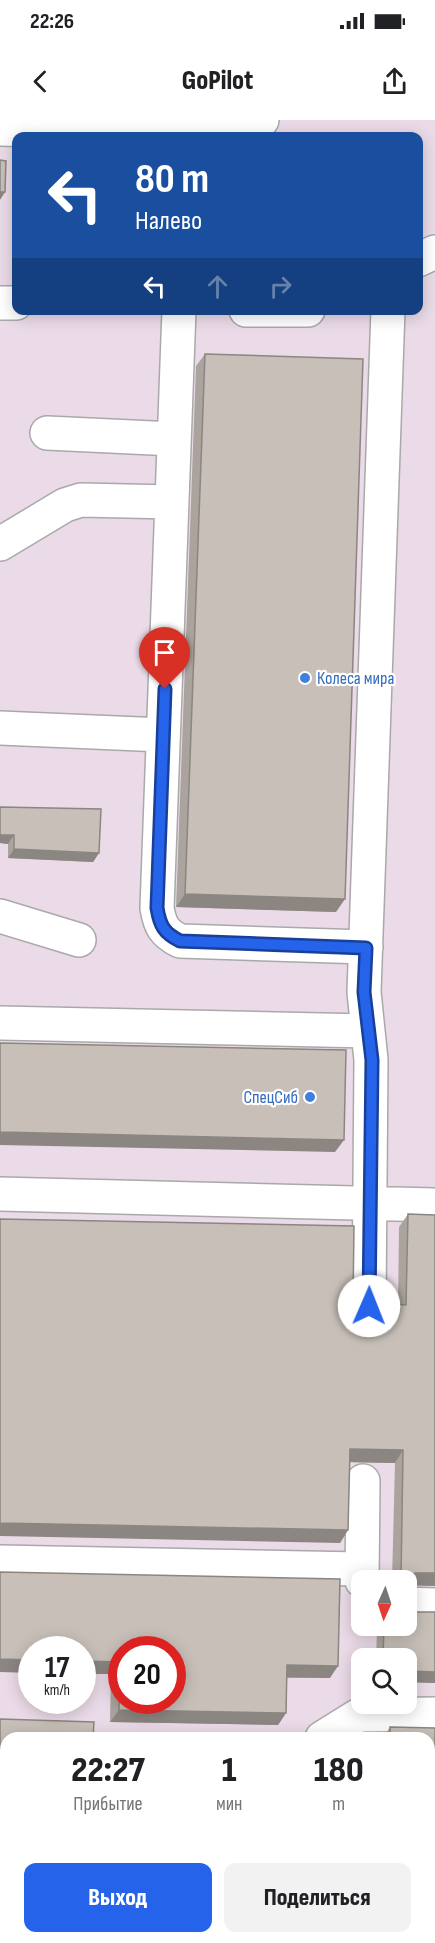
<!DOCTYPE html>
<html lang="ru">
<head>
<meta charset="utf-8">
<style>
  :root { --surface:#fff; --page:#f2f2f2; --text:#202124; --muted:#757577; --accent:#2563eb }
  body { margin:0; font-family:"Sofia Sans Condensed",sans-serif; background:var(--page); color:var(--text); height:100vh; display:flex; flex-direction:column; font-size:22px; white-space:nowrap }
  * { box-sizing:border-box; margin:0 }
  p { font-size:20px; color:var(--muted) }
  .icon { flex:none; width:33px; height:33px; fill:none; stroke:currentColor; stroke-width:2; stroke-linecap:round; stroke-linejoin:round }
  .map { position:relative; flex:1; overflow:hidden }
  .details { position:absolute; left:0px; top:1612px; width:435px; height:212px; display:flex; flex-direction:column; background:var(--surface); border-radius:18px 18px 0 0; box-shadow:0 3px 15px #0003 }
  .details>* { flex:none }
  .top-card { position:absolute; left:12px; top:12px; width:411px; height:183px; border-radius:12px; box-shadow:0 3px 15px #0003; background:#1a4fa0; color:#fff; overflow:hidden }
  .needle { width:39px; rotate:183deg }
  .buttons { position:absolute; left:351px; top:1450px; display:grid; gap:12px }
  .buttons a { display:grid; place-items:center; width:66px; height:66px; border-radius:12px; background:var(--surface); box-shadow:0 3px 15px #0003; font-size:30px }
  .speed { position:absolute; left:18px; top:1516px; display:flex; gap:12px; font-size:30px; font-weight:700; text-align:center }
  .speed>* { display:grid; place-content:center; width:78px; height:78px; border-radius:50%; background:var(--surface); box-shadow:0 3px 15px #0003; line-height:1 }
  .speed small { font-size:15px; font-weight:400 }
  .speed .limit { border:9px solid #d22; background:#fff; color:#111 }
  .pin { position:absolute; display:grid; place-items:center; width:51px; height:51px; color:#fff; margin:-62px -26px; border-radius:50% 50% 50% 0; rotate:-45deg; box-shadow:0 0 6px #0007 }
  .pin .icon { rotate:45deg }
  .me { position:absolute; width:66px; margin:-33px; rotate:1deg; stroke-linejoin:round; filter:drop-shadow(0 0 4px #0008) }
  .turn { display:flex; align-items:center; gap:21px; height:126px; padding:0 24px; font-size:27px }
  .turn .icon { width:78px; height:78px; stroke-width:2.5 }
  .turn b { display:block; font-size:42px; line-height:51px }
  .lanes { display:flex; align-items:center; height:57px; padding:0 24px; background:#0003; justify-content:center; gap:30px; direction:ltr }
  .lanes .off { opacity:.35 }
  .eta { display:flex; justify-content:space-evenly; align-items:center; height:102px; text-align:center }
  .eta b { font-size:36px; font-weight:800; line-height:42px }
  .cta { display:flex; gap:12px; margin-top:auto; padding:12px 24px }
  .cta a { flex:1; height:69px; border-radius:12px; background:var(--accent); color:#fff; font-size:24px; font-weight:800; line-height:69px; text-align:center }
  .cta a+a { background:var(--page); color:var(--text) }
  .status { display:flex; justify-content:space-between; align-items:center; height:42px; padding:0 30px; background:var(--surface); direction:ltr }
  .status svg { height:16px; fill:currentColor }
  header { display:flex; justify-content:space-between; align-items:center; height:78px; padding:0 24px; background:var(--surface); font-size:27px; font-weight:800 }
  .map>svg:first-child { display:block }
</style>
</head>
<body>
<div class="status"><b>22:26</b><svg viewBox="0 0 49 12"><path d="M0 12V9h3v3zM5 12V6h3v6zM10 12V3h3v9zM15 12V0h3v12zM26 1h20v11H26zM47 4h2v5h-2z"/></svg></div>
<header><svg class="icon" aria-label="back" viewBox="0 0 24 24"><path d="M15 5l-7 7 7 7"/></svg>GoPilot<svg class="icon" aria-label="share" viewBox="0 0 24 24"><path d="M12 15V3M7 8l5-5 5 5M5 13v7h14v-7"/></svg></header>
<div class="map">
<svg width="435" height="1823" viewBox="0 0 435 1823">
  <rect width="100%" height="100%" fill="#f2efe9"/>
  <path fill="#ebdbe8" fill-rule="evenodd" d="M0,0H435V1823H0ZM16,16H418V190H16ZM362,1461H406V1506H362ZM32,1530H82V1581H32ZM122,1530H172V1581H122ZM362,1539H406V1584H362ZM6,1618H429V1818H6Z"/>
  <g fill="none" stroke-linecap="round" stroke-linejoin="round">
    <defs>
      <path id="minor" d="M0,9L222,15L262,0
        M418,140L435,132
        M0,183H16
        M179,190L157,788C160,806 164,813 180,821L366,827
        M246,190H308
        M47,313L174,319
        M0,424L65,385L81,380L172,382
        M0,608L163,615
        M0,796L79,820
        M0,903L368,911L371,940L369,1186
        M368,911L364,872L388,190
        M0,1074L435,1085
        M0,1442L360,1449
        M362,1461L363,1361
        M406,1484L435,1485
        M322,1618L359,1595L435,1594
        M0,1754H6"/>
    </defs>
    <use href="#minor" stroke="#a9a9a9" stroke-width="36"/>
    <use href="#minor" stroke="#fff" stroke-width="33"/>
  </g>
  <path fill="#aba49e" d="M205,234L336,792L176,787L196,246Z
    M0,687L99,733L93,742L8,738V724L0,723Z
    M408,1094L435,1095V1466L406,1465V1461H392L395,1343L350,1342L348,1410L340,1423L353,1184L369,1190L378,1192L398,1185L399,1107Z
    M0,1452L330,1558H287L286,1593L278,1605L110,1602L111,1554Z
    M413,1492H435V1563L406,1562V1539H376L377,1510L380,1506H406Z
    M390,1607L435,1608V1799H429V1618H383Z"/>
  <path fill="#8b8681" d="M0,72H5L0,80Z
    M0,715H14L8,724L0,723Z
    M14,729L99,733L93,742L8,738Z
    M185,774L345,779L336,792L176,787Z
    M0,1012L344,1020L335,1032L0,1025Z
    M350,1329L403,1330L395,1343L341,1342Z
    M0,1403L348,1410L340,1423L0,1416Z
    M415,1453H435V1466L406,1465V1461H400L401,1459Z
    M0,1539L32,1540V1553L0,1552Z
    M82,1541L120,1542L111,1554H82Z
    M287,1545L338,1546L330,1558L279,1557Z
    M406,1551L435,1552V1563L406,1562Z
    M119,1590L286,1593L278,1605L110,1602Z
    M0,1711H6V1724H0Z
    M429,1788H435V1799H429Z"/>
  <path fill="#c7bfb8" stroke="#8b8681" stroke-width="1.5" fill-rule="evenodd" d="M0,40L6,41L5,72H0Z
    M205,234L363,239L345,779L185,774Z
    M0,687L101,689L99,733L14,729V715H0Z
    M0,923L346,930L344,1020L0,1012Z
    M408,1094L435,1095V1453H415L401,1459L403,1330L350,1329L348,1410L0,1403V1099L354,1106L353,1184H362L369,1190L378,1192L393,1184L406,1185Z
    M0,1452L340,1459L338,1546L287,1545L286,1593L119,1590L120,1542L82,1541V1530H32V1540L0,1539ZM122,1530H172V1581H122Z
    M406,1488L413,1492H435V1552L406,1551V1539H383L384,1506H406Z
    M0,1599L94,1602L93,1618H6V1711H0Z
    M390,1607L435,1608V1788H429V1618H390Z
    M0,1782L6,1783V1818H315V1823H0Z"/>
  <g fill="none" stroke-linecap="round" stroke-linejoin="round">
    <defs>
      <path id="route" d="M165,569L157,788C160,806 164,813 180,821L366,828L364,872L372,940L369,1186"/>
    </defs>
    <use href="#route" stroke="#184099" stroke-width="15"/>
    <use href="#route" stroke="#2563eb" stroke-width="10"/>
  </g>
  <g fill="#3f7fe0" stroke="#fff" stroke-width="2">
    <circle cx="305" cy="558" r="6"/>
    <circle cx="310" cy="977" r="6"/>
  </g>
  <g text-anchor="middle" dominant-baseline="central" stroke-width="4.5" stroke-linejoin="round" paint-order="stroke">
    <g font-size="18" fill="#366cbe" stroke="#fff" text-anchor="start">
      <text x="317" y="558">Колеса мира</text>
      <text x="298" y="977" text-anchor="end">СпецСиб</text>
    </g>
  </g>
</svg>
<div class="buttons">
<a><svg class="needle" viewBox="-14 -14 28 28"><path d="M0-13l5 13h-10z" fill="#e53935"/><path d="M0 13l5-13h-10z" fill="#757577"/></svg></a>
<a><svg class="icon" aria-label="search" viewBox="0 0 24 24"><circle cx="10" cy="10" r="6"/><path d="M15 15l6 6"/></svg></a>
</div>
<div class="speed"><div>17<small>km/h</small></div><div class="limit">20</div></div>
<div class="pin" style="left:165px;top:569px;background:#d93025"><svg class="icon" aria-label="arrive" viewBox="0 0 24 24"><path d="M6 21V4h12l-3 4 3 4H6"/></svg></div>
<svg class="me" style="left:369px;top:1186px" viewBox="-20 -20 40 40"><circle r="19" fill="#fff"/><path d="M0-13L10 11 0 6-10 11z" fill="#2563eb"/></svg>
<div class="top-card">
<div class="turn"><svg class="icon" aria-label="left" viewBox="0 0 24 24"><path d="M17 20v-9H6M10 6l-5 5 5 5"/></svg><div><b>80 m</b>Налево</div></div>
<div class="lanes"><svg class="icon" aria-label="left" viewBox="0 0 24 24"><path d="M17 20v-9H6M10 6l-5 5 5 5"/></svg><svg class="icon off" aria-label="ahead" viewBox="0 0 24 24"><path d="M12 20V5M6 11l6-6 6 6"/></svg><svg class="icon off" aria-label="right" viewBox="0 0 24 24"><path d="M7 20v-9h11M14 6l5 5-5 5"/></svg></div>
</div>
<section class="details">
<div class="eta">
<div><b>22:27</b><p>Прибытие</p></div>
<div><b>1</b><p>мин</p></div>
<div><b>180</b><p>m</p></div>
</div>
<div class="cta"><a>Выход</a><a>Поделиться</a></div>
</section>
</div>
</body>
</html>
